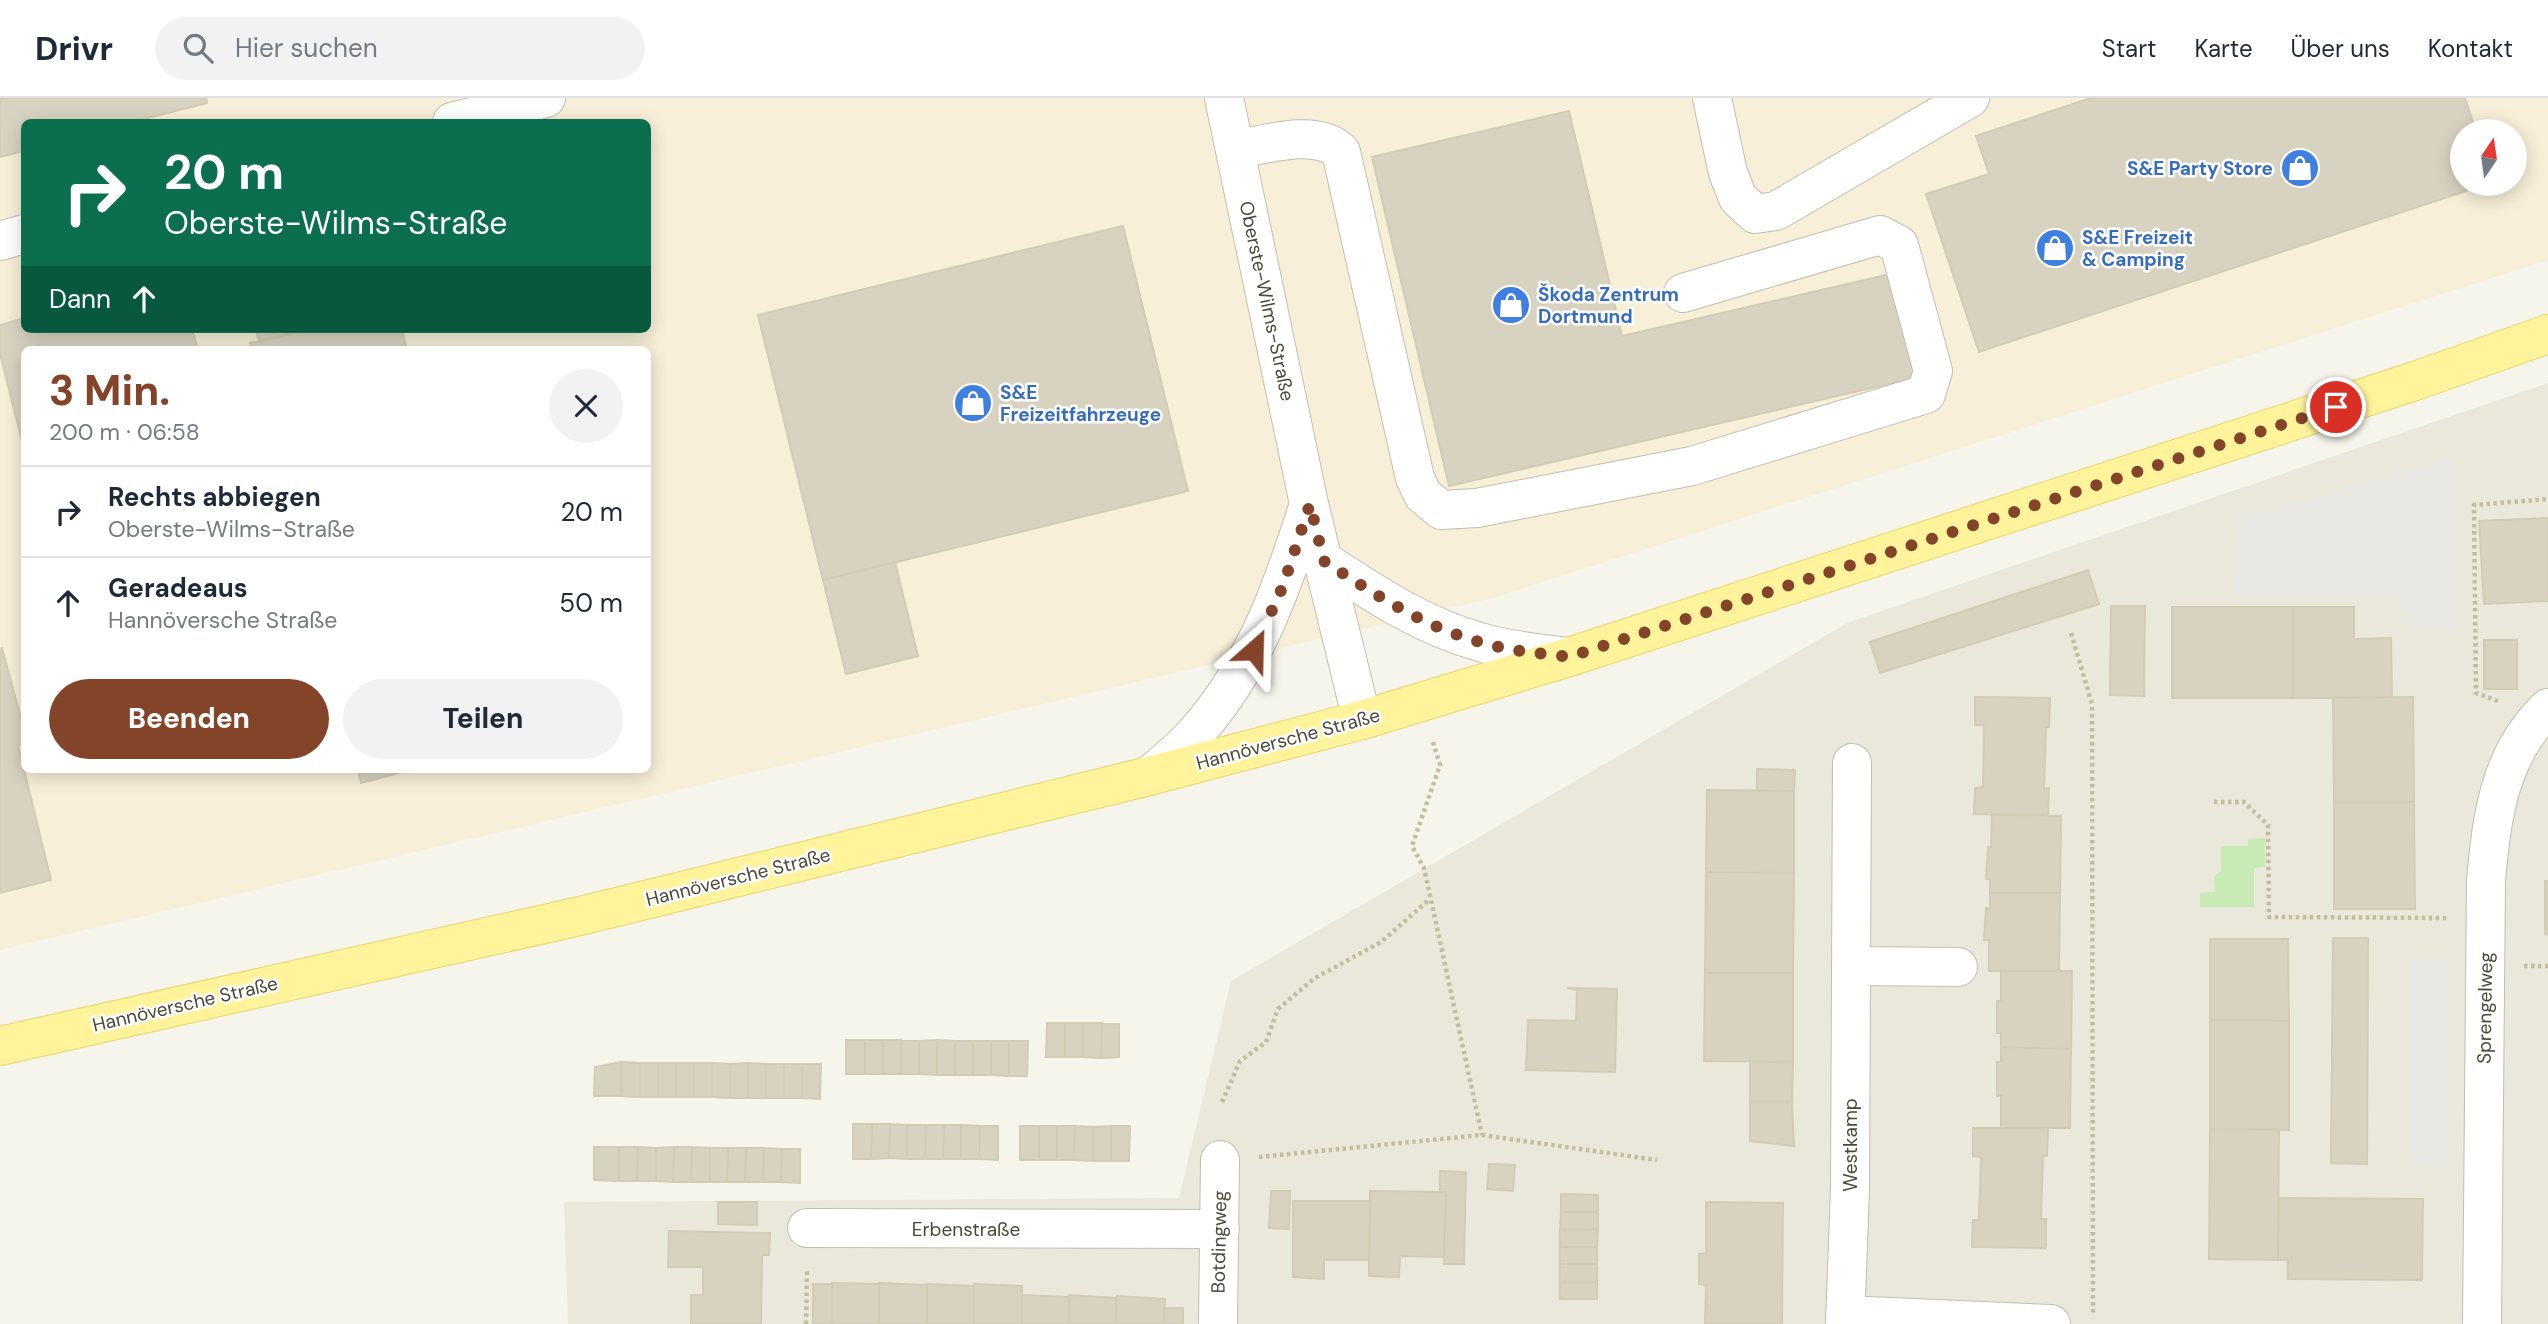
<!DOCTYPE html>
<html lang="de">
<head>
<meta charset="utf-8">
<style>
  :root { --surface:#fff; --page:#f2f2f3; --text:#1f2937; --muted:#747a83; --line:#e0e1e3; --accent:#83442a }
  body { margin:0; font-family:"DM Sans",sans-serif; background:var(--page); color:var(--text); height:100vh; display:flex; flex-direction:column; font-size:26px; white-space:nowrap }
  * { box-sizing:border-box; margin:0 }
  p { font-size:23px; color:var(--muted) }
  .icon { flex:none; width:38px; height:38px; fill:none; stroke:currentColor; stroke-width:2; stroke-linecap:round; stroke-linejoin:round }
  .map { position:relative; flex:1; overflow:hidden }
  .drawer { position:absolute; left:21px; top:248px; width:630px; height:427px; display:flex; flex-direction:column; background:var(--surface); border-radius:10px; box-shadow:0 4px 18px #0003 }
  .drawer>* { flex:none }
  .hud { position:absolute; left:21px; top:21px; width:630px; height:214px; border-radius:10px; box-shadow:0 4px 18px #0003; background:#0b6e4f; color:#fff; overflow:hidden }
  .needle { width:46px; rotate:13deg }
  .fabs { position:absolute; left:2450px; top:21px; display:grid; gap:14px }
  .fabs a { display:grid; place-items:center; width:77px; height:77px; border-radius:50%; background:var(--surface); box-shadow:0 4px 18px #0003; font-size:35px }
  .pin { position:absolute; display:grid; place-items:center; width:60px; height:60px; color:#fff; margin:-30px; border:4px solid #fff; border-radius:50%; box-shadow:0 2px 7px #0007 }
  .me { position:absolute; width:77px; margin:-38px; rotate:25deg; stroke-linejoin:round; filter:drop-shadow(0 0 5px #0008) }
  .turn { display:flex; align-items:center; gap:24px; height:147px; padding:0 28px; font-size:32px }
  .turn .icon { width:91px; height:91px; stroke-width:2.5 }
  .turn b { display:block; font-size:49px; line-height:60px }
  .then { display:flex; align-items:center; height:66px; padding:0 28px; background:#0003; gap:14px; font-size:26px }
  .round { display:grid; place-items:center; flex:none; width:74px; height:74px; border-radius:37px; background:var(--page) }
  .head { display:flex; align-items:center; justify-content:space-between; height:119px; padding:0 28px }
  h1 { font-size:42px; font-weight:800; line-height:52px; color:var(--accent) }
  .action { display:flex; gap:14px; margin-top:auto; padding:14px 28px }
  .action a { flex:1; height:80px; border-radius:42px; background:var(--accent); color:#fff; font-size:28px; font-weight:800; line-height:80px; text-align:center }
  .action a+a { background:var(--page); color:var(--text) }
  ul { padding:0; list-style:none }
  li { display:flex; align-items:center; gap:21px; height:91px; padding:0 28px; border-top:2px solid var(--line) }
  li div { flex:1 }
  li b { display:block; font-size:26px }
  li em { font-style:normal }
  header { display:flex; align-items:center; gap:42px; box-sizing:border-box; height:98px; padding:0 35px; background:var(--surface); border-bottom:2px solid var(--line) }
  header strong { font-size:33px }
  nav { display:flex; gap:38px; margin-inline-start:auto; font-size:24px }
  .search { width:490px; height:63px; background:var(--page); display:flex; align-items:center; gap:18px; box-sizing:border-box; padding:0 24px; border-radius:38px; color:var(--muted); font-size:26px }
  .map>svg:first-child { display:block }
</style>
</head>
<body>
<header>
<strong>Drivr</strong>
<div class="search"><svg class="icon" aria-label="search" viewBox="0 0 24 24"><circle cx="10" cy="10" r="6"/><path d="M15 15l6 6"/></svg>Hier suchen</div>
<nav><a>Start</a><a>Karte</a><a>Über uns</a><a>Kontakt</a></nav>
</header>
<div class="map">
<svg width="2548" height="1226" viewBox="0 0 2548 1226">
  <rect width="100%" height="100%" fill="#f6f5ec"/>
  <path fill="#eae8da" d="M2548,285V1226H568L564,1104L1179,1100L1231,883L1849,524Z"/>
  <path fill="#f7efd8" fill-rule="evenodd" d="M0,0H2548V162L1493,500L0,852ZM24,24H648V231H24ZM2462,33H2515V86H2462ZM24,252H648V672H24Z"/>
  <path fill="#c8eab4" d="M2265,740V769L2254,770V809H2200V795L2215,794L2214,779L2221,773V748H2248V741Z"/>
  <path fill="#e8e7e3" d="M2456,358L2457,533L2409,531L2399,500L2234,499L2238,422Z
    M2410,861H2447V1067L2410,1068Z"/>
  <path fill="#d8d3c1" stroke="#d3ccb4" stroke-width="2" d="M0,0H206L207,5L132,24H24V53L0,59Z
    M2091,0H2465L2476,33H2462V86H2487L1979,254L1926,96L1989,76L1976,38Z
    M1569,13L1622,238L1890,176L1915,280L1449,388L1372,59Z
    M1123,128L1188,393L823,482L758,217Z
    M24,220V231H192L198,252H24V351L0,256V227Z
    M256,231H311L259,244Z
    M311,231H402L407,252H251L250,245Z
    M2548,420V503L2484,506L2479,423Z
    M895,464L918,558L846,576L823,482Z
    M2088,472L2099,506L1880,575L1870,544Z
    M2111,508H2145L2144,598L2110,597Z
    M2172,509H2293V600H2172Z
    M2293,509H2354V541L2391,540L2392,599L2293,600Z
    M2484,542H2517V591H2484Z
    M2,550L22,624L24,623V646L18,647L51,782L0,795V551Z
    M1975,599L2050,600L2049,629H2046L2044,691L2049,690L2048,717L1974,716L1975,690L1983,689L1984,627H1975Z
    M2413,599L2414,704H2334L2333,600Z
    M1757,671L1795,672L1794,693H1757Z
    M358,672H410L361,685Z
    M1707,692L1794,693V775L1706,774Z
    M2334,704H2414L2415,811H2334Z
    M1992,717L2061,718L2060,795H1990V781H1986L1988,749H1991Z
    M1706,774L1794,775L1793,875H1705Z
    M2545,783H2548V837L2545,836Z
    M1990,795H2060L2059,873H1989V842H1984L1986,810L1990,811Z
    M2333,840H2368L2367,1066L2331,1065Z
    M2210,841H2288L2289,923L2210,922Z
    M2001,873H2072L2071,951L2001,949V935H1997V903H2001Z
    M1705,875H1793V964L1704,963Z
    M1567,890L1617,891L1615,974L1526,972L1528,922L1576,923L1577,892Z
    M2210,922L2289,923V1032L2210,1031Z
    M1047,925H1065V959H1046Z
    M1065,925H1083V959H1065Z
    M1083,925H1102L1101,960L1083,959Z
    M1102,925L1119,926V959L1101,960Z
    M846,942H865V976H846Z
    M865,942H883V976H865Z
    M883,942H901V976H883Z
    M901,942L919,943V976H901Z
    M937,942V977L919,976V943Z
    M937,942L955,943V977H937Z
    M955,943H973V977H955Z
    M973,943H991V977H973Z
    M991,943H1009V978L991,977Z
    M1009,943H1028L1027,978H1009Z
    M2001,949L2071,951L2070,1030H2001V998H1997V964H2001Z
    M621,964V998H594L595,969Z
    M621,964L640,965V999L621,998Z
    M1750,964H1793L1792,1004H1750Z
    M640,965H658V999H640Z
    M658,965H676V999H658Z
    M676,965H694V999H676Z
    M694,965H712V999H694Z
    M712,965L730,966V1000L712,999Z
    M748,965L766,966V1000H748Z
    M748,965V1000H730V966Z
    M766,966H784V1000H766Z
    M784,966H802V1000H784Z
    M802,966H821L820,1001L802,1000Z
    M1750,1004H1792L1794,1048L1750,1043Z
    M853,1026H872L871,1061H853Z
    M872,1026H890L889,1060L871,1061Z
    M890,1026L907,1027V1061L889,1060Z
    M907,1027H926L925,1061H907Z
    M926,1027H944L943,1061H925Z
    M944,1027H961V1061H943Z
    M961,1027L980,1028L979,1061H961Z
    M980,1028H998V1062L979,1061Z
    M1020,1028H1039V1062H1020Z
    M1039,1028H1057V1062H1039Z
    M1057,1028H1075L1074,1062H1057Z
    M1075,1028L1093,1029V1063L1074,1062Z
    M1111,1028H1130L1129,1063H1111Z
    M1111,1028V1063H1093V1029Z
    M1973,1030H2048L2047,1058H2043L2041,1121H2046V1150L1972,1149L1973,1122H1979L1981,1059L1973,1058Z
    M2210,1031L2279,1032L2278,1162L2209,1161Z
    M594,1049H619V1083L594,1082Z
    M619,1049H638L637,1083H619Z
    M638,1049L656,1050V1083H637Z
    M674,1049H692L691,1084H673Z
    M674,1049L673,1084L656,1083V1050Z
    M692,1049L710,1050V1084H691Z
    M710,1050H728L727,1084H710Z
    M728,1050H746L745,1084H727Z
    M746,1050H764L763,1084H745Z
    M764,1050L782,1051L781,1084H763Z
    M782,1051H800V1085L781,1084Z
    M1489,1066L1515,1067L1513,1093L1487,1091Z
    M1440,1073L1466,1074L1464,1166H1444L1446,1094H1440Z
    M1271,1093H1290L1289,1131L1269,1130Z
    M1370,1093L1446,1094L1444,1159L1400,1158L1399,1179L1369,1178Z
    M1561,1096L1598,1097V1114H1561Z
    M2279,1100L2423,1101L2422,1182L2288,1181V1162H2278Z
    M1293,1103H1370L1369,1178V1162H1324V1181L1293,1179Z
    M718,1104H757V1127L718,1126Z
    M1706,1104L1783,1105L1782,1226H1705L1706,1187L1699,1186V1156L1706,1155Z
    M1561,1114H1598V1131L1560,1132Z
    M1598,1131L1597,1149H1560V1132Z
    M669,1133L770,1135L769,1157H762L761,1226H691V1197H703V1169H668Z
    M1560,1149H1597V1166H1560Z
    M1560,1166H1597V1184H1560Z
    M1560,1184H1597V1201H1560Z
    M832,1185L879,1186V1226H832Z
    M879,1185L927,1187V1226H879Z
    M813,1186H832V1226H813Z
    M927,1186L974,1188V1226H927Z
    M974,1186L1022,1188V1226H974Z
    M1022,1197L1069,1199V1226H1022Z
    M1069,1197L1116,1200V1226H1069Z
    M1117,1198L1165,1201L1164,1226H1116Z
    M1165,1210H1183V1226H1164Z"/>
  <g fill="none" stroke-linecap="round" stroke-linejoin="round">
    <defs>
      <path id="minor" d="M1224,0L1309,406L1362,622
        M1712,0L1728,75L1738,100L1755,116L1776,113L1970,0
        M452,24L546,0
        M1236,52C1266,46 1318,30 1341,54L1415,380L1423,397L1441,412L1477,410L1692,368L1926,296L1933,273L1899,147L1880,137L1683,195
        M0,143L24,136
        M1324,463C1373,495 1422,528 1480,544C1509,553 1539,555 1569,559
        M1149,678C1164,665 1180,652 1193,638C1254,571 1282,491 1309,406
        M1851,868L1958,869
        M807,1130L1220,1131
        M1845,1217L2051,1226
        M1218,1226L1220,1062
        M1845,1226L1850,1091L1852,665
        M2482,1226L2486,782C2492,718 2499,657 2548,610"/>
      <path id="major" d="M0,948L580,818L1149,678L1362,622L1569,559L2415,283L2548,236"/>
    </defs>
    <use href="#minor" stroke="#c2bfae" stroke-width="40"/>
    <use href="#major" stroke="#e7d769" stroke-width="40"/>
    <path stroke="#c4be9f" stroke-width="4.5" stroke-dasharray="3.5 3.5" stroke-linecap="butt" d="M2071,535L2092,606L2093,1218
      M2498,603L2476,595L2474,407L2548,401
      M1433,644L1440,667L1412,748L1424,770L1482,1037
      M2214,704H2244L2268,727L2269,819L2447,820
      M2524,868H2548
      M1222,1004L1240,963L1266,944L1278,911L1315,880L1381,844L1430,801
      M1259,1059L1482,1037L1657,1062
      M806,1226L807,1171"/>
    <use href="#minor" stroke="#fff" stroke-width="38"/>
    <use href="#major" stroke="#fff49c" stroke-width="38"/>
  </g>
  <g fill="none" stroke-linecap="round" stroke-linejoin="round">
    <path stroke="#83442a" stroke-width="12" stroke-dasharray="0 21.6" d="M1254,552L1283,488L1310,406L1324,463C1373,495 1422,528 1480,544C1509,553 1539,555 1569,559L2336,309"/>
  </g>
  <defs>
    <symbol id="shop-disc" viewBox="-11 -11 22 22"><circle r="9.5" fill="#3f7fe0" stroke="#fff"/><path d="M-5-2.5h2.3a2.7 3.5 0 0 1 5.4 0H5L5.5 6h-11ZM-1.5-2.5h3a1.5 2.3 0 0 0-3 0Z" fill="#fff"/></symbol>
  </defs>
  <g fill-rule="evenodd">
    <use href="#shop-disc" x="2278" y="48" width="44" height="44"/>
    <use href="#shop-disc" x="2033" y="128" width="44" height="44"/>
    <use href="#shop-disc" x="1489" y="185" width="44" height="44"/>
    <use href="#shop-disc" x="951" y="283" width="44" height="44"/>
  </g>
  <g text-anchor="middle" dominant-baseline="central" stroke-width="5" stroke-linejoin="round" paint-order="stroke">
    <g font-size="19" font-weight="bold" fill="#366cbe" stroke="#fff" text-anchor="start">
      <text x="2273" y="70" text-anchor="end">S&amp;E Party Store</text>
      <text x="2082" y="139">S&amp;E Freizeit<tspan x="2082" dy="22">&amp; Camping</tspan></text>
      <text x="1538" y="196">Škoda Zentrum<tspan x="1538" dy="22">Dortmund</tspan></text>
      <text x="1000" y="294">S&amp;E<tspan x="1000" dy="22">Freizeitfahrzeuge</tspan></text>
    </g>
    <g font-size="19" fill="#4b4739" stroke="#fff">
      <text transform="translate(1267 203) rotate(78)">Oberste-Wilms-Straße</text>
      <text transform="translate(1288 641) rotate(-15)">Hannöversche Straße</text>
      <text transform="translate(738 779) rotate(-14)">Hannöversche Straße</text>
      <text transform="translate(185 906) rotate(-13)">Hannöversche Straße</text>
      <text transform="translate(2485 910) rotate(-89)">Sprengelweg</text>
      <text transform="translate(1850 1047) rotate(-90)">Westkamp</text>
      <text x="966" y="1131">Erbenstraße</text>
      <text transform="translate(1219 1144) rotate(-89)">Botdingweg</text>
    </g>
  </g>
</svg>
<div class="fabs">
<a><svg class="needle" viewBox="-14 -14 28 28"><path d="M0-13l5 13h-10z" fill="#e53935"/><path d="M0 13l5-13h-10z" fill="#747a83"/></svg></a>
</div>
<div class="pin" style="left:2336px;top:309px;background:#d93025"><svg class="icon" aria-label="arrive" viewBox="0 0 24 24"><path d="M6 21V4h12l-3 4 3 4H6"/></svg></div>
<svg class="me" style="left:1254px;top:552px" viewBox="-20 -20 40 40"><path d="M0-17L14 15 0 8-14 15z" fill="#83442a" stroke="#fff" stroke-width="4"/></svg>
<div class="hud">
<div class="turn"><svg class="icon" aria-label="right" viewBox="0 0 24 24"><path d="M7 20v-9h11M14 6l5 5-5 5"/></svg><div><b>20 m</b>Oberste-Wilms-Straße</div></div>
<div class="then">Dann<svg class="icon" aria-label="ahead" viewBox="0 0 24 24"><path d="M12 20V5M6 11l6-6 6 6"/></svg></div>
</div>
<section class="drawer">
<div class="head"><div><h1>3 Min.</h1><p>200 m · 06:58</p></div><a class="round"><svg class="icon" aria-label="close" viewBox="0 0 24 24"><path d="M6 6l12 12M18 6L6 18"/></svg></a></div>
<ul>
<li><svg class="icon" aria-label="right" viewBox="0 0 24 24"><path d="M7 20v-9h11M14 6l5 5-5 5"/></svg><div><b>Rechts abbiegen</b><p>Oberste-Wilms-Straße</p></div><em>20 m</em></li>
<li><svg class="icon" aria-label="ahead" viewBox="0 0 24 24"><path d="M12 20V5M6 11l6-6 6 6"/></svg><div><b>Geradeaus</b><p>Hannöversche Straße</p></div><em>50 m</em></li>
</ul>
<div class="action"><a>Beenden</a><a>Teilen</a></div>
</section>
</div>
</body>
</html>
